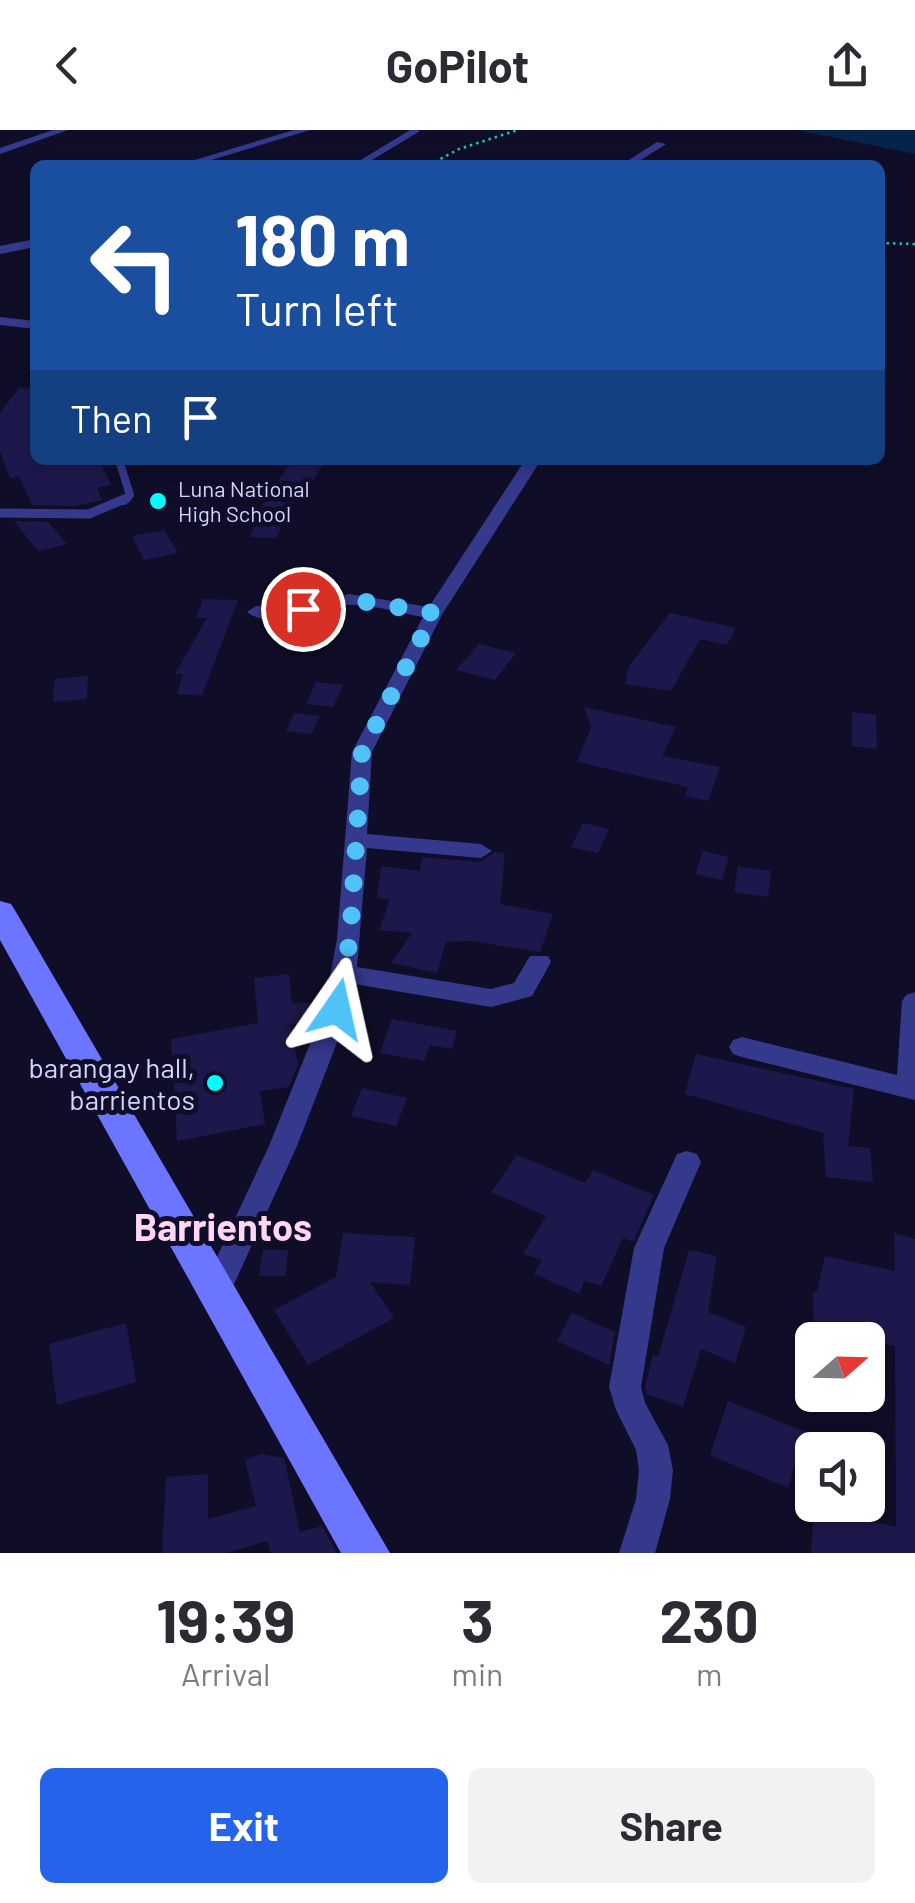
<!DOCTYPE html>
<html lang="en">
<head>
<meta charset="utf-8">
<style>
  :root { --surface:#fff; --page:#f2f2f3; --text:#2b2b33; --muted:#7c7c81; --accent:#2563eb }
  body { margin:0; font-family:Barlow,sans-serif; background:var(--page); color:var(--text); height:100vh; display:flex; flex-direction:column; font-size:38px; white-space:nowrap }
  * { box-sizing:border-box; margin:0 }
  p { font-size:32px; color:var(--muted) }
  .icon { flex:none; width:55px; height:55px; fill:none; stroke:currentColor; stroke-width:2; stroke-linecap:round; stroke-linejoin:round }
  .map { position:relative; height:1423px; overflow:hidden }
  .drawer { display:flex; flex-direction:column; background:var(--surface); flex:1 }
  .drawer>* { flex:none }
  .banner { position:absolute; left:30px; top:30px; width:855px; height:305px; border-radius:15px; box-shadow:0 5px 15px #0003; background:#1a4fa0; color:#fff; overflow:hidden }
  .needle { width:65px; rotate:70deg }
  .buttons { position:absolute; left:795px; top:1192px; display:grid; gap:20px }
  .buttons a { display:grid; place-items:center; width:90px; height:90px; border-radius:15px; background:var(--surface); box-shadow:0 5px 15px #0003; font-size:50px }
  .pin { position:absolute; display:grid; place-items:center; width:85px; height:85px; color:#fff; margin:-42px; border:5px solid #fff; border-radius:50%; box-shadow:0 2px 10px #0007 }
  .me { position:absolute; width:110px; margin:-55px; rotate:11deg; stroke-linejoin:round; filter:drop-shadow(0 0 8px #0008) }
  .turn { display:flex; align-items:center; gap:35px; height:210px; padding:0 40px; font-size:45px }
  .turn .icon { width:130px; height:130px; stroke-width:2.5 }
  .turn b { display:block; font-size:70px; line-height:85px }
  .then { display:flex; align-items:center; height:95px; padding:0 40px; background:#0003; gap:20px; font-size:38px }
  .eta { display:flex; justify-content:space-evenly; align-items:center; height:170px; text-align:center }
  .eta b { font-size:60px; font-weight:700; line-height:70px }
  .cta { display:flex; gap:20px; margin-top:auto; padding:20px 40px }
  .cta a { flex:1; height:115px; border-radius:15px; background:var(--accent); color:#fff; font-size:40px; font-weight:700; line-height:115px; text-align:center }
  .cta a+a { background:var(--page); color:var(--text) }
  header { display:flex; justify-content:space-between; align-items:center; height:130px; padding:0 40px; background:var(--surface); font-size:45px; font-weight:700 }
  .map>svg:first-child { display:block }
</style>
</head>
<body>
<header><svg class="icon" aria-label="back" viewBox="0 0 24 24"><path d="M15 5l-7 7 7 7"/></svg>GoPilot<svg class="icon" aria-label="share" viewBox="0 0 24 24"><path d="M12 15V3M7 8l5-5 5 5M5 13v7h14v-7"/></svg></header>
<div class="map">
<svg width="915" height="1423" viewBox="0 0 915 1423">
  <rect width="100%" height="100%" fill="#100d28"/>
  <path fill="#062449" d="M797,0H915V24Z"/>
  <path fill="#1d184b" d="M19,258L35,259V330H100L111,355L97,358L102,370L75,376L32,375L19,346L10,348L0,321V283Z
    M292,330L324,333L301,369L296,368L276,408L250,407L264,372Z
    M14,391L48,392L67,414L38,421Z
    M164,400L178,423L144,430L132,406Z
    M203,469L238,470L202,565L177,564L183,544H175L207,488H196Z
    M670,483L736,498L727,515L700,509L671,561L625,554L629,536Z
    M479,514L516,523L495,550L456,540Z
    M88,546L87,569L53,572L54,549Z
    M316,552L343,555L333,577L306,574Z
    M584,577L676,597L662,626L720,637L708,671L685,666L688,657L577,632L591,598Z
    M852,582L876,585L877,619L852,616Z
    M294,583L320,586L312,604L286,601Z
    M583,693L609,699L598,723L571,717Z
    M703,721L729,727L722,750L695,744Z
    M495,722L505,723L500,774L553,784L540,822L472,811L446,812L437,843L391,833L412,803L379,800L390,769L377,768L381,736L420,741L422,727L481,732Z
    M738,736L771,741L768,767L734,762Z
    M289,844L292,874L309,872L312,891L290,894L298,934L289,957L260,961L265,994L177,1011L171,909L258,893L254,848Z
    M392,889L457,901L452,919L430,915L424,931L380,923Z
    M696,924L854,959L848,1016L870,1018L873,1052L826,1047L823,1003L685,964Z
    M362,958L407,968L396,996L351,986Z
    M517,1025L585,1053L593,1040L654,1065L633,1112L623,1108L601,1156L584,1151L580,1164L534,1144L542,1130L523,1124L546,1086L491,1062Z
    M343,1103L415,1107L410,1155L370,1152L394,1188L308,1235L274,1180L336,1147Z
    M894,1103L915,1109V1423H811L814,1379L896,1397L895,1216L814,1196L813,1162H817L825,1126L895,1141Z
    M263,1120H288L285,1146H259Z
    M689,1120L717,1126L708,1182L746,1197L735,1233L701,1219L683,1277L647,1264L645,1257L653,1225L658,1227Z
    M572,1183L615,1202L609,1235L557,1211Z
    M126,1193L136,1252L57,1275L49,1214Z
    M728,1271L805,1302L788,1358L710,1325Z
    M262,1324L284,1328L300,1402L322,1396L337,1423H271L267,1411L225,1423H162L166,1347L208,1344V1389L256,1376L245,1330Z"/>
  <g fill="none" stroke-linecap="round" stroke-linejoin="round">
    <path stroke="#25c2aa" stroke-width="2.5" stroke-dasharray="2.5 4" stroke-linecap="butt" d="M429,35L459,19L518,0
      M880,113L915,114"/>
    <path stroke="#35398b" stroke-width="6" d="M358,35L416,0"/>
    <path stroke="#35398b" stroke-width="8" d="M119,330L130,365L124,371"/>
    <path stroke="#35398b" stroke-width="9" d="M0,383L89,384L127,368"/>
    <path fill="#35398b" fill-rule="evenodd" d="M53,0H68L0,24V18Z
      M294,0H310L195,35H178Z
      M657,12L666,14L633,35H621Z
      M35,109V117L0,124V116Z
      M0,187L35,191V199L0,195Z
      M525,330H541L443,483L372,622L367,704L481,714L492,721L481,728L367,718L357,837L491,859L514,853L530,826H548L551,832L532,866L491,877L354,854L350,879L297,1016L230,1163L226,1172L215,1176L204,1172L200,1163L269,1016L324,879L337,809L352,622L423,487C399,483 369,473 345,475C318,478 270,501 247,482L256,476H289L349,464L429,477Z
      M915,862V970L742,927L733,924L729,917L733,910L742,907L897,945L902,871L906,865Z
      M687,1021L697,1024L701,1032L664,1118L641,1257L645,1273L668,1315L673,1340L670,1369L655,1423H619L636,1369L639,1340L636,1320L616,1280L609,1257L634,1118L677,1024Z"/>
    <path fill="#6b75ff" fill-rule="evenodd" d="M0,771L11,774L16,782L390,1423H341L0,810Z"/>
  </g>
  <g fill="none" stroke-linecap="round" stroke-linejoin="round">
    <path stroke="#4fc3f7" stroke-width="18" stroke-dasharray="0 32.4" d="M303,479L349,469L434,483L362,622L350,809L337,879"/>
  </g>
  <g fill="#00fdff" stroke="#100d28" stroke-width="4">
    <circle cx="158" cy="371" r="10"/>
    <circle cx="215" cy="953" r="10"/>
  </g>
  <g text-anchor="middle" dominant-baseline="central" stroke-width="10" stroke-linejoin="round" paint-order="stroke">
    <g font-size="22" fill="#d5d4ff" stroke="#100d28" text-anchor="start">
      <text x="178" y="358">Luna National<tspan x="178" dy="25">High School</tspan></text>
    </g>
    <g font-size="28" fill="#d5d4ff" stroke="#100d28" text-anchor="end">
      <text x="195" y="937">barangay hall,<tspan x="195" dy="32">barrientos</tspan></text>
    </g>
    <g font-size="38" font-weight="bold" fill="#ffd6f4" stroke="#100d28">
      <text x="223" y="1096">Barrientos</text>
    </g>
  </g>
</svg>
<div class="buttons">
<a><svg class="needle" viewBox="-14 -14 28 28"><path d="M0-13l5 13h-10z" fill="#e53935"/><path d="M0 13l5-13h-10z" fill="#7c7c81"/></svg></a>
<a><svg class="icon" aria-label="sound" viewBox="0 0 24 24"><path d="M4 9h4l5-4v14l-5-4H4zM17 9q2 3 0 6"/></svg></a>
</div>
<div class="pin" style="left:303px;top:479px;background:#d93025"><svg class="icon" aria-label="arrive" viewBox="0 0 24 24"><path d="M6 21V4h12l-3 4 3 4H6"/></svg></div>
<svg class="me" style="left:337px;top:879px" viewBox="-20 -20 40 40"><path d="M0-17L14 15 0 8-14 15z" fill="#4fc3f7" stroke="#fff" stroke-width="4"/></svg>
<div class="banner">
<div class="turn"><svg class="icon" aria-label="left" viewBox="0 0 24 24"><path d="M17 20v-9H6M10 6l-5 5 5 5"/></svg><div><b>180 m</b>Turn left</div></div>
<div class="then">Then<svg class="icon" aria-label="arrive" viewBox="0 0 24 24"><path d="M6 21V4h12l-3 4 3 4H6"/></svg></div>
</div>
</div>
<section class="drawer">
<div class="eta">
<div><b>19:39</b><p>Arrival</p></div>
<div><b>3</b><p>min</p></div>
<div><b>230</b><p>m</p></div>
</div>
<div class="cta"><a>Exit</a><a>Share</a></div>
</section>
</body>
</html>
